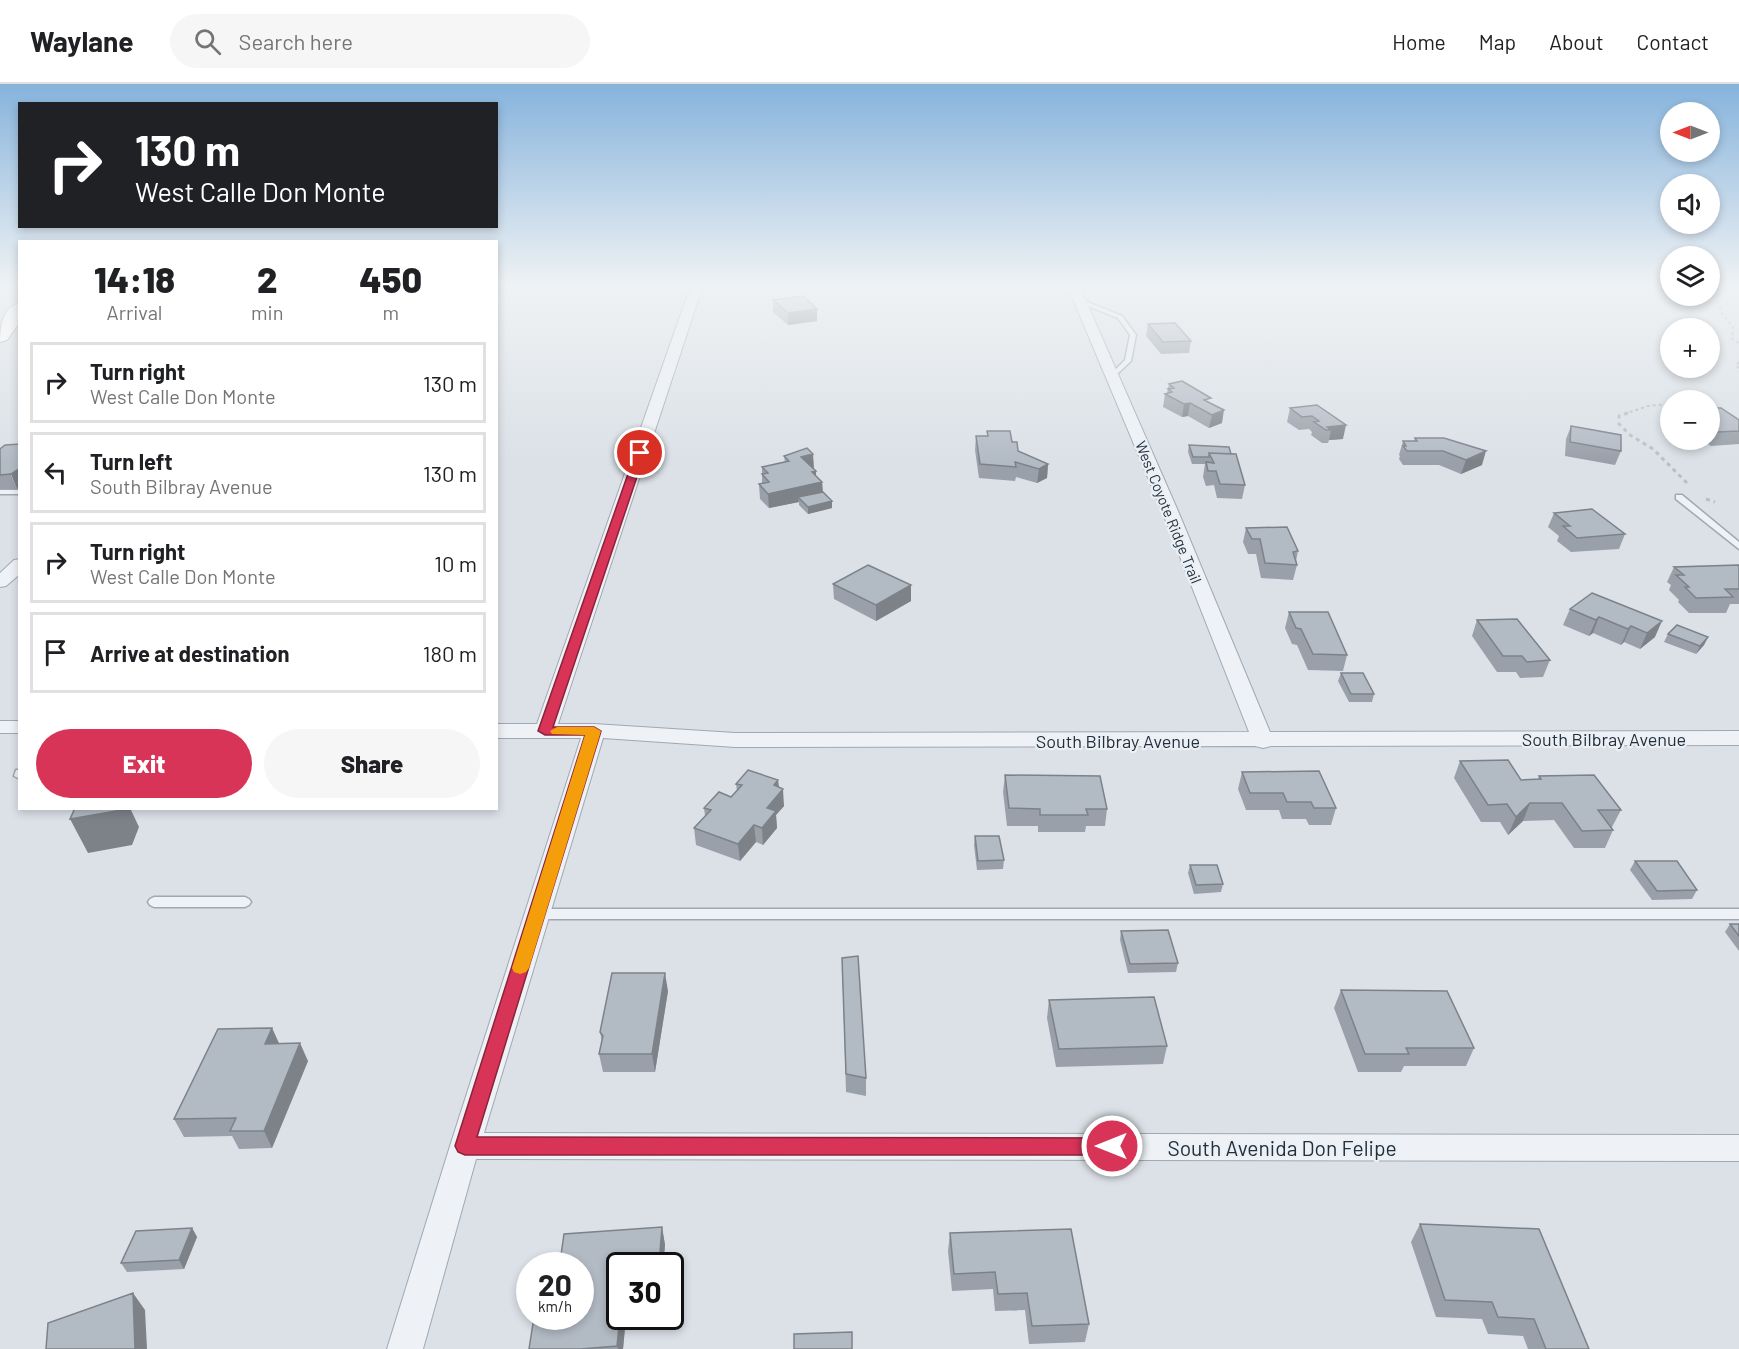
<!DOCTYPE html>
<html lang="en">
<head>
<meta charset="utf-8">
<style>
  :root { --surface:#fff; --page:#f6f6f6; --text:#202124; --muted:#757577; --line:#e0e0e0; --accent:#d83458 }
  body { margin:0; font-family:Barlow,sans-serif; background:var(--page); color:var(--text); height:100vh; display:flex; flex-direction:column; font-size:22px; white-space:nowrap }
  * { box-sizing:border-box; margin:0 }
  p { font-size:20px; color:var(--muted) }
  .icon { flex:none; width:33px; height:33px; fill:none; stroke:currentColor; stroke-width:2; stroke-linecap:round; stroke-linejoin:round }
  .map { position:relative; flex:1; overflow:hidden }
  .details { position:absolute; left:18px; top:156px; width:480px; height:570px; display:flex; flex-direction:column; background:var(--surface); border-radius:0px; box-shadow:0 3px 9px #0003 }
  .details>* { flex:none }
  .hud { position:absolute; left:18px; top:18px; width:480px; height:126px; border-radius:0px; box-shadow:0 3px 9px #0003; background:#202124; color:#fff; overflow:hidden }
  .needle { width:39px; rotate:270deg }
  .buttons { position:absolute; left:1660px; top:18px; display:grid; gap:12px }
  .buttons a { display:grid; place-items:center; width:60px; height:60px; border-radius:50%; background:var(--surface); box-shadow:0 3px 9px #0003; font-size:30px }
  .speed { position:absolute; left:516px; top:1168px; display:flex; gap:12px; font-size:30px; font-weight:700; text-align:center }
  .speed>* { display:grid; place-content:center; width:78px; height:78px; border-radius:50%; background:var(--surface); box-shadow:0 3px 9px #0003; line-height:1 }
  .speed small { font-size:15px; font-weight:400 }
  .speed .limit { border:3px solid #111; border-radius:9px; background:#fff; color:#111 }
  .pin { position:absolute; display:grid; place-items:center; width:51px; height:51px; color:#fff; margin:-26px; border:3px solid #fff; border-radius:50%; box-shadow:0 2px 6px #0007 }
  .me { position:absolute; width:66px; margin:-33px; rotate:270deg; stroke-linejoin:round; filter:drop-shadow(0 0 4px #0008) }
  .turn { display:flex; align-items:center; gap:21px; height:126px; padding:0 18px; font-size:27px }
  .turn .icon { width:78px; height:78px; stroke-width:2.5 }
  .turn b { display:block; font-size:42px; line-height:51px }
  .eta { display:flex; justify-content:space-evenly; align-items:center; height:102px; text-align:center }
  .eta b { font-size:36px; font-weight:800; line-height:42px }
  .button { display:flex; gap:12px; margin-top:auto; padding:12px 18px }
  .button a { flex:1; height:69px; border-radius:36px; background:var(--accent); color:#fff; font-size:24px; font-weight:800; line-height:69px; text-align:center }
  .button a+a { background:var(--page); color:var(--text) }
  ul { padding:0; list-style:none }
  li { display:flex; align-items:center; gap:18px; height:81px; margin:0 12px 9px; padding:0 6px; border:3px solid var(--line); border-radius:0px }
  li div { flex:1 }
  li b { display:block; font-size:22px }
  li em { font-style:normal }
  header { display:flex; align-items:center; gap:36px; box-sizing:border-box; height:84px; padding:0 30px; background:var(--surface); border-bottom:2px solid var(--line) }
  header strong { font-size:28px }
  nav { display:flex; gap:33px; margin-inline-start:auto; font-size:21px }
  .search { width:420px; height:54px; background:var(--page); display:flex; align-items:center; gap:15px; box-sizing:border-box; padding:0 21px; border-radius:33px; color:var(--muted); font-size:22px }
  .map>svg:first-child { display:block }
</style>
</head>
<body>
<header>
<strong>Waylane</strong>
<div class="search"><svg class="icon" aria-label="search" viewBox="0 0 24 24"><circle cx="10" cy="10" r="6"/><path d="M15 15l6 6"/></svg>Search here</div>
<nav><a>Home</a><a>Map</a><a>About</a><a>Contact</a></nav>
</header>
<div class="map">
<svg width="1739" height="1265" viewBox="0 0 1739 1265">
  <rect width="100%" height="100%" fill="#dbe1e7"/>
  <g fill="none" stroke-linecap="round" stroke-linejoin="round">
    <defs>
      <path id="service" d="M1078,216H1082L1122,232L1136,251L1131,277L1114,293L1109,292L1125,276L1130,251L1118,234L1078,218Z
        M0,406H20V410H0Z
        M1676,411H1682L1739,458V465L1676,415Z
        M16,686H20V695L14,692Z
        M154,813H245L249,815L251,818L249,821L245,823H154L150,821L148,818L150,815Z
        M537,825H1739V835H537L533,833L531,830L533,827Z"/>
      <path id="minor" d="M691,201H703L558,640H594L735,649L1249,648L1162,427L1067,201H1079L1178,427L1270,648L1739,647V661L1271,662L1263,664L1255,662L735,663L603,654L484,1049L1739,1051V1077L476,1075L423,1265H387L450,1062L581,654H496V640H537Z
        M20,475V490L6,502L0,503V489L14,476Z
        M0,637H20V649H0Z"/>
      <path id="primary" d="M20,219V238L7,256L0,258C0,243 2,223 20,219Z"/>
    </defs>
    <use href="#service" stroke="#a0a8b1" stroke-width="3"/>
    <use href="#minor" stroke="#a0a8b1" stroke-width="2"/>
    <use href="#primary" stroke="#9aa6b4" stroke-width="2"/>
    <path stroke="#b9bfc5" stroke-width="2" stroke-dasharray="3 3" stroke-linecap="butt" d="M1710,201L1714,205L1722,230L1733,243L1732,255L1739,259
      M1739,278L1736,282L1739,284
      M1624,330L1648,322L1671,320"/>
    <path stroke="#b9bfc5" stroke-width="3" stroke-dasharray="4 4" stroke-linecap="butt" d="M1628,329L1619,332V340L1630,351L1653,365L1689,401
      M1706,415L1715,418"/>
    <use href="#service" fill="#eef1f5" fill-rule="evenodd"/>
    <use href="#minor" fill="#eef1f5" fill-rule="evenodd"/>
    <use href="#primary" fill="#fff" fill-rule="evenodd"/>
  </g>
  <path fill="#99a0a9" d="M773,216L817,237L788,241L773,228Z
    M1148,240L1191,257L1189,269L1161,270L1146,252Z
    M1169,300L1210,319L1222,339L1209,344L1188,332L1182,333L1163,323L1165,310L1167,309Z
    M1317,321L1343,355L1329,356L1328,359H1322L1311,351L1312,348L1309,345L1299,346L1287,338L1290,324Z
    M1710,324L1739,336V360L1711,362L1702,356H1710Z
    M1571,342L1621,367L1615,381L1565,372L1566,355Z
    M987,347L1012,358L1018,367L1048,380L1047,394L1037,399L1016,393L1015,397L979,394L975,366L976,352H987Z
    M1415,354L1482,381L1461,390L1439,381H1403L1399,375L1400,372L1399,371L1403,357H1414Z
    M1189,361L1231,370L1245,401L1242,415L1217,414L1214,401L1206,402L1203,393L1205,380H1192L1188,368Z
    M0,365L17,405H0Z
    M784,372L814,384H813L816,392L822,398L823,408L832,417V424L808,430L799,421V418L769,424L760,415L759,400H762V383L785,378Z
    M1554,429L1625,450L1619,465L1571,468L1557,457L1559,452L1548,443Z
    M1246,444L1298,467L1296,477L1297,481L1293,496L1261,494L1256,470H1248L1243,458Z
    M1739,481V520H1730L1726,529H1689L1678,518L1679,516L1669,506L1671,501L1667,498L1674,483Z
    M833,500L911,501V517L876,537L834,515Z
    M1592,509L1655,553L1640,565L1624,558L1621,561L1593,549L1589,552L1563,541L1570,525Z
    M1289,528L1347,571L1343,587L1308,586L1297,561L1292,560L1285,544Z
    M1477,536L1550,576L1543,593L1520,594L1516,588H1497L1472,552Z
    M1668,550L1708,553L1704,561L1696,570L1664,558Z
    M1341,589L1374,610L1372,618H1349L1338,597Z
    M1460,677L1521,696L1538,695L1539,692L1621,726L1612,743H1611L1613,746L1605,764H1574L1554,736L1523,737L1508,751L1500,738H1481L1454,694Z
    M1242,688L1336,724L1331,741H1309L1306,735H1282L1279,726H1246L1238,705Z
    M1005,691L1107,725L1105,742H1086L1085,748H1038V742H1007L1003,708Z
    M778,696L779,703L784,722L776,731L777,744L763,761L756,758L740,777L696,761L694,744L705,732L704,724L731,713L737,707L736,700Z
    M975,752L1004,776L1003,785L977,786L974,761Z
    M1635,777L1697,806L1692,815L1652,816L1630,786Z
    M1190,781L1223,800L1221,808L1194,810L1188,789Z
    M1730,840H1739V867L1725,848Z
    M1121,847L1178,879L1176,888L1128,889L1120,856Z
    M842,874L866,994V1012L846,1008Z
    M1341,906L1474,964L1466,982H1404L1401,988H1358L1334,924Z
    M668,907L655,988H603L599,970L602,958L600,948Z
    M1049,916L1167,962L1163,980L1056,983L1047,934Z
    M272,944L279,959L308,977L272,1064L239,1065L232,1052L184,1053L174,1035Z
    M1420,1140L1589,1265H1528L1523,1252L1488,1250L1482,1235L1436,1233L1411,1158Z
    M662,1143L665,1161L663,1182H620V1233H626L623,1265H529L560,1178Z
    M192,1144L197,1153L184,1185L127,1188L121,1179Z
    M950,1149L1089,1240L1085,1258L1029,1260L1025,1226L995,1227L993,1205L952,1207L948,1167Z"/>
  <path fill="#7d8289" d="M817,225V237L788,241V229Z
    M1190,319L1188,332L1182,333L1184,320Z
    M1224,326L1222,339L1209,344L1212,331Z
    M1346,341L1343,355L1329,356L1331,346L1327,343Z
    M1486,367L1482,381L1461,390L1466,376Z
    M813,370L814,384L801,387V373Z
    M1048,380L1047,394L1037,399L1039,385Z
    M20,384V403L17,405L11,390Z
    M816,387V399L822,398L823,412L798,413L799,418L769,424L768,410Z
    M832,417V424L808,430V423Z
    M911,501V517L876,537V521Z
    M1599,533L1593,549L1589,552L1596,536Z
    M1662,537L1655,553L1640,565L1647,549Z
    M1631,542L1624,558L1621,561L1628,545Z
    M1708,553L1704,561L1696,570L1700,562Z
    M778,696L779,710L783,705L784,722L776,731L777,744L763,761L762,744L774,701Z
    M1530,719L1523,737L1508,751L1516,733Z
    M117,724H130L139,743L132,761L88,769L70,735Z
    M754,741L756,758L740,777L738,760Z
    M665,889L668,907L655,988L652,970Z
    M272,944L280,962L265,960Z
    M300,959L308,977L272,1064L264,1047Z
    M662,1143L665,1161L663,1182H659Z
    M192,1144L197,1153L184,1185L179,1176Z
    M133,1209L145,1226L147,1265H135Z
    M620,1233H626L623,1265H618L617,1262Z"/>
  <path fill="#b2bac4" stroke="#7d8289" stroke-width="1.5" d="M803,212L817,225L788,229L773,216Z
    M1175,239L1191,257L1163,258L1148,240Z
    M1182,297L1211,314L1204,316L1224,326L1212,331L1190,319L1184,320L1165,310L1172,308L1168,305L1174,304L1169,300Z
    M1317,321L1346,341L1327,343L1331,346H1326L1314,338L1319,337L1312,332L1302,333L1290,324Z
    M1710,324H1721L1739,336V347L1717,348L1710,343Z
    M1571,342L1621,351V367L1570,358Z
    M987,347H1010L1012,358H1017L1018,367L1048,380L1039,385L1015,378L1016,383L980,380L976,352H988Z
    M1415,354H1444L1486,367L1466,376L1443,367H1407L1403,362H1406L1403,357H1417Z
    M20,360V384L11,390L0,391V365L5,361Z
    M1189,361L1229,363L1231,370L1209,369V373H1193Z
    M807,364L813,370L801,373L816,387L812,388L822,398L768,410L759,400L769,398L762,390L768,389L762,383L789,377L784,372Z
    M1209,369L1236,370L1245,401L1220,400L1216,387H1208L1206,378L1214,379Z
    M823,408L832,417L808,423L798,413Z
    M1592,425L1625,450L1577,454L1563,442H1570L1554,429Z
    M1287,443L1298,467L1293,468L1297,481L1265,479L1260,455H1252L1246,444Z
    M868,481L911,501L876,521L833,500Z
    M1739,481V505H1725L1733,513L1696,514L1685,503H1689L1676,491H1684L1674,483Z
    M1592,509L1662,537L1647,549L1631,542L1628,545L1599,533L1596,536L1570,525Z
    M1289,528H1328L1347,571L1313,570L1301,545L1296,544Z
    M1517,535L1550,576L1527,578L1522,572H1503L1477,536Z
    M1677,541L1708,553L1700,562L1668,550Z
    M1341,589H1363L1374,610H1351Z
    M1508,676L1521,696L1541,695L1539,692L1594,691L1621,726H1598L1613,746L1582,747L1562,719H1530L1516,733L1507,720L1488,721L1460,677Z
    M748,686L778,696L774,701L783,705L767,724L776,727L762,744L754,741L738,760L694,744L711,726L704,724L719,708L731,713L742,701L736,700Z
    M1319,687L1336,724H1314L1311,718H1287L1283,709H1250L1242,688Z
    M1005,691L1100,692L1107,725H1086L1088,731H1040V725L1009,724Z
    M75,724H117L116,727L70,735Z
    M975,752H999L1004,776L978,777Z
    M1635,777H1677L1697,806L1657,807Z
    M1190,781H1217L1223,800L1196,801Z
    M1730,840H1739V852Z
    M1168,846L1178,879L1130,880L1121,847Z
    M858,872L866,994L846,990L842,874Z
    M612,889H665L652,970H599L603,952L600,948Z
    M1341,906L1447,907L1474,964H1406L1409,970H1365Z
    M1154,913L1167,962L1059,965L1049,916Z
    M272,944L265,960L300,959L264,1047H230L236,1034L174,1035L218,945Z
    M1420,1140L1539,1145L1589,1265H1546L1534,1235L1498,1233L1492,1218L1445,1216Z
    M662,1143L659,1180L620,1182V1233L617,1262L581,1265H529L534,1233H580V1182H541V1180L560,1178L564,1150Z
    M192,1144L179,1176L121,1179L136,1147Z
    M1071,1145L1089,1240L1032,1242L1027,1209L998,1210L995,1188L954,1190L950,1149Z
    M133,1209L135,1265H46L48,1239Z
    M852,1248V1265H794V1250Z"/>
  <linearGradient id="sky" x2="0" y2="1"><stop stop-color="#86b3dc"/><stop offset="0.53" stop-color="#eff2f4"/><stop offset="1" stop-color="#eff2f4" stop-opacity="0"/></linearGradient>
  <rect width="1739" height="378" fill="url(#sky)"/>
  <path fill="#d83458" stroke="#8c2239" stroke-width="1.5" d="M636,367L645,369L553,643H594L601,647L477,1053L1112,1054L1119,1056L1121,1062L1119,1069L1112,1071H465L458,1068L455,1062L585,651H545L538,647Z"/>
  <path fill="#f59e0b" d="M557,643H594L601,647L529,884L526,888L520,890L514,888L512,884L585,651L552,650L550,647Z"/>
  <g text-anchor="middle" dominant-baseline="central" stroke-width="4.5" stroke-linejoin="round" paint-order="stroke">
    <g font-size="15" fill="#242f3e" stroke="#ebf0f5">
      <text transform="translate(1169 428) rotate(68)">West Coyote Ridge Trail</text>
    </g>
    <g font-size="18" fill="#242f3e" stroke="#ebf0f5">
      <text x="1604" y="655">South Bilbray Avenue</text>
      <text x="1118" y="657">South Bilbray Avenue</text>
    </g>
    <g font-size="21" fill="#242f3e" stroke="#ebf0f5">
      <text x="1282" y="1063">South Avenida Don Felipe</text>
    </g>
  </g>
</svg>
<div class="buttons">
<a><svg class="needle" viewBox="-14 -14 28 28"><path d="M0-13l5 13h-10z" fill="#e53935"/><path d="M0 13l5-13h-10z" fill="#757577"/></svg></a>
<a><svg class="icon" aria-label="sound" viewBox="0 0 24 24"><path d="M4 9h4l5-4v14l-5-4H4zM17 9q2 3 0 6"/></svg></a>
<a><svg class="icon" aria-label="layers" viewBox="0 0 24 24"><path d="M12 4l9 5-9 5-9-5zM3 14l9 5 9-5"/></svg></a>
<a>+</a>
<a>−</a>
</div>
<div class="speed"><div>20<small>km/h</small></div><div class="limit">30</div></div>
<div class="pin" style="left:640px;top:369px;background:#d93025"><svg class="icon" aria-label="arrive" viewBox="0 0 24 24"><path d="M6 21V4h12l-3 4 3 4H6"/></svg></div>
<svg class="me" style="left:1112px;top:1062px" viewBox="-20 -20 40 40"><circle r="17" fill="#d83458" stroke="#fff" stroke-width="3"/><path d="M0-11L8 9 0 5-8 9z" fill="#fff"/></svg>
<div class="hud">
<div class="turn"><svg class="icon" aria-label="right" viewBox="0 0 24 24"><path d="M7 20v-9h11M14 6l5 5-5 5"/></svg><div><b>130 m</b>West Calle Don Monte</div></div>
</div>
<section class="details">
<div class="eta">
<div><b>14:18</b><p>Arrival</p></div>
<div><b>2</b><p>min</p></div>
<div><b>450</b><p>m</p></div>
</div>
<ul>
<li><svg class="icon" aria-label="right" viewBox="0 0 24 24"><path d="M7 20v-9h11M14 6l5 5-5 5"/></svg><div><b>Turn right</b><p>West Calle Don Monte</p></div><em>130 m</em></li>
<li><svg class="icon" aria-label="left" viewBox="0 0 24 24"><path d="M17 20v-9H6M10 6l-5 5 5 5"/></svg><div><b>Turn left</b><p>South Bilbray Avenue</p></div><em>130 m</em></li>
<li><svg class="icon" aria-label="right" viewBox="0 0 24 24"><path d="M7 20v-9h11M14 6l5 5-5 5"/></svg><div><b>Turn right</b><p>West Calle Don Monte</p></div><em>10 m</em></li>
<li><svg class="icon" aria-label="arrive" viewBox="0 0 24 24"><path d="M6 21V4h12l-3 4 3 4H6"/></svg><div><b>Arrive at destination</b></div><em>180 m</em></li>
</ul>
<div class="button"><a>Exit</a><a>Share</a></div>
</section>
</div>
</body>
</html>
